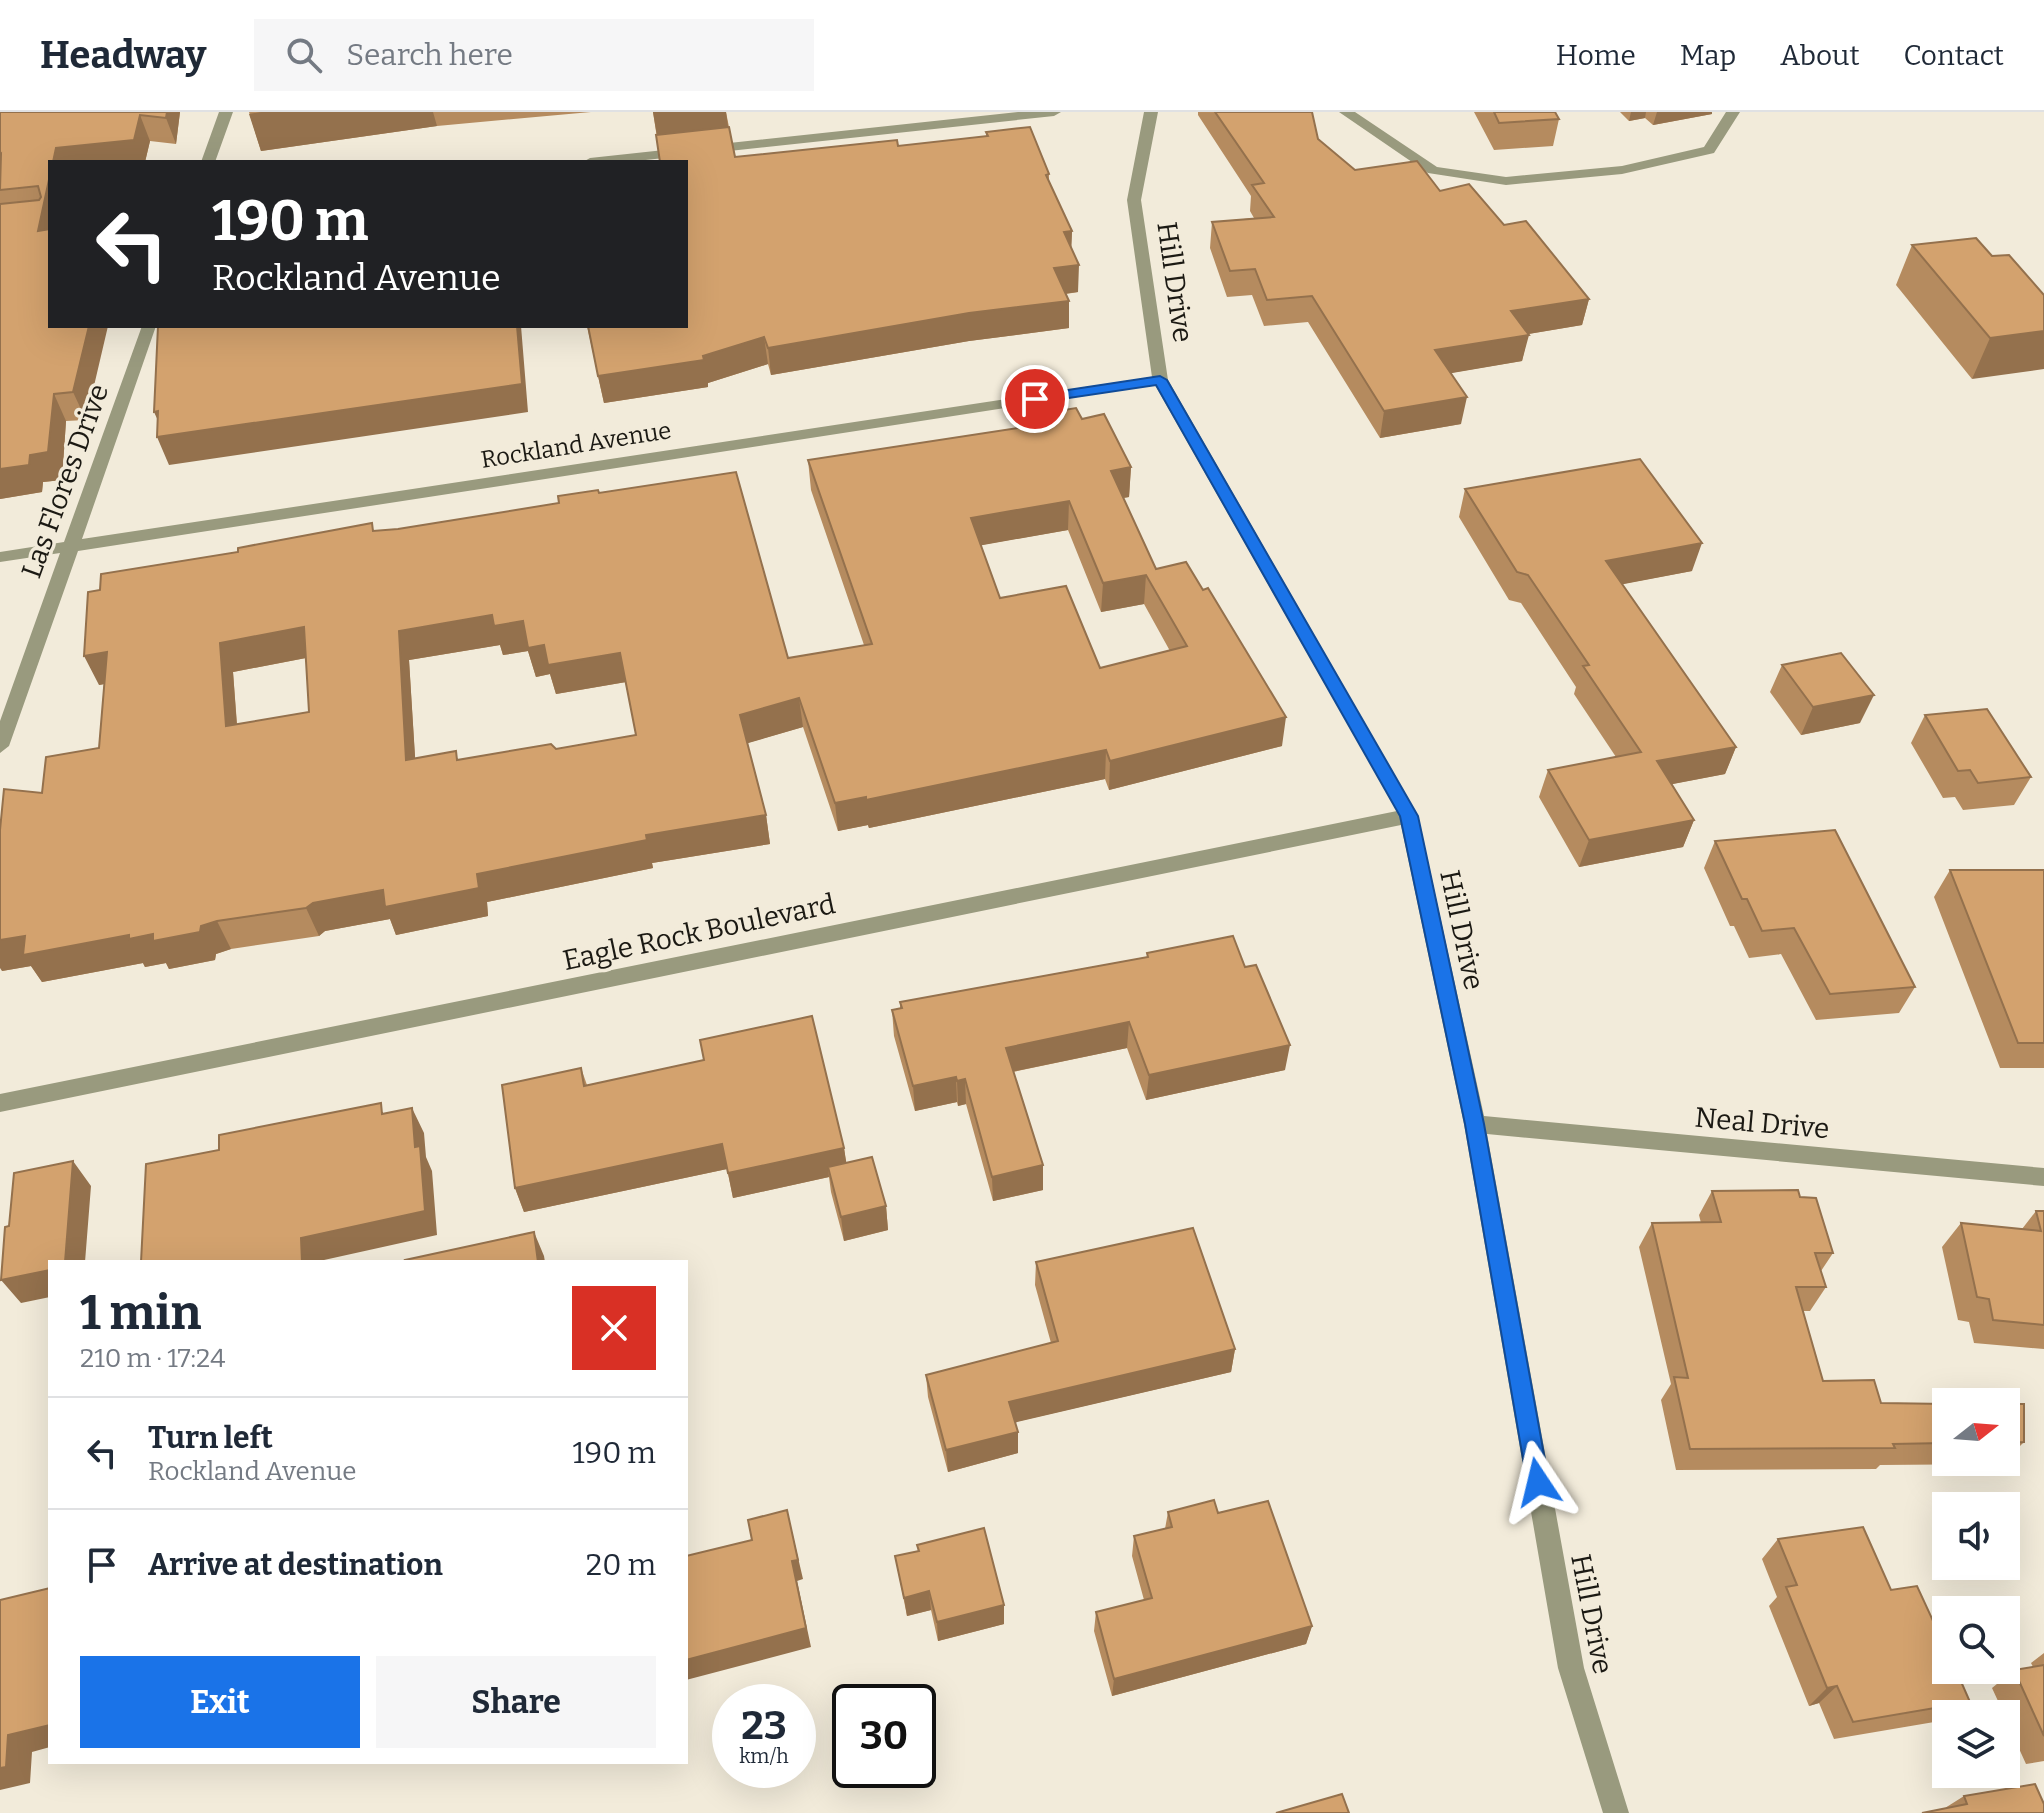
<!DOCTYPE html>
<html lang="en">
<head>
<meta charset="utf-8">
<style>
  :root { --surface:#fff; --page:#f6f6f7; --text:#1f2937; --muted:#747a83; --line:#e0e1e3; --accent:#1a73e8 }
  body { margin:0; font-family:Bitter,serif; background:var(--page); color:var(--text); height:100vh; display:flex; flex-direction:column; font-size:30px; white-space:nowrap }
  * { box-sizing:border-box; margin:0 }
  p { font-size:26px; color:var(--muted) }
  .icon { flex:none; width:44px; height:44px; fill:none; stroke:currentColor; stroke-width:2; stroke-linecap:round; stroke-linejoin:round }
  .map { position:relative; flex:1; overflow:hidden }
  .details { position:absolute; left:48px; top:1148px; width:640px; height:504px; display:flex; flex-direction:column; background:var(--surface); border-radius:0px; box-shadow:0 8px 32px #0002 }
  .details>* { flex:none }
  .banner { position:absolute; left:48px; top:48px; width:640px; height:168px; border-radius:0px; box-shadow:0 8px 32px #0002; background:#202124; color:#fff; overflow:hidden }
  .needle { width:52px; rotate:73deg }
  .tools { position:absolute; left:1932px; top:1276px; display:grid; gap:16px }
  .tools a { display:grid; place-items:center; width:88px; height:88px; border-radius:0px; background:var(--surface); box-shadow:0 8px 32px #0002; font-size:40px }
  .speed { position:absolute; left:712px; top:1572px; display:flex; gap:16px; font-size:40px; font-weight:700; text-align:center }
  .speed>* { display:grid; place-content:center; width:104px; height:104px; border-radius:50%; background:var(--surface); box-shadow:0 8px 32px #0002; line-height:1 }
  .speed small { font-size:20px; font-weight:400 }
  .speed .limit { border:4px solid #111; border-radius:12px; background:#fff; color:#111 }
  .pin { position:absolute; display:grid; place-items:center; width:68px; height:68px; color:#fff; margin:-34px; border:4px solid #fff; border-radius:50%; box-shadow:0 2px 8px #0007 }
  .me { position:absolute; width:88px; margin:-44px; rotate:350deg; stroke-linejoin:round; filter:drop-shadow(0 0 6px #0008) }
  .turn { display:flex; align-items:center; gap:28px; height:168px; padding:0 32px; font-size:36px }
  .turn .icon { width:104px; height:104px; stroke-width:2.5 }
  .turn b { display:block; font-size:56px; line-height:68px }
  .round { display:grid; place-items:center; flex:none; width:84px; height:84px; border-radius:0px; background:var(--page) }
  .summary { display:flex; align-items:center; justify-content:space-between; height:136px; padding:0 32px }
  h1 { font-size:48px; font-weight:700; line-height:60px }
  .cta { display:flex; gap:16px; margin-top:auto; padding:16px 32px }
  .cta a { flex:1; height:92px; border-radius:0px; background:var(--accent); color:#fff; font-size:32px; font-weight:700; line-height:92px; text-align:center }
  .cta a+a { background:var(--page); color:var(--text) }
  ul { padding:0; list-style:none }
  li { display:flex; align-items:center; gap:24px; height:112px; padding:0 32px; border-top:2px solid var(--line) }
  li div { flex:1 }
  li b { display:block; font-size:30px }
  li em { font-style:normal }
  header { display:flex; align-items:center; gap:48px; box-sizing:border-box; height:112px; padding:0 40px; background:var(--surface); border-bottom:2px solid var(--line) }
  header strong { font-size:38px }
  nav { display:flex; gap:44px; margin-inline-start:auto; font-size:28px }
  .search { width:560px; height:72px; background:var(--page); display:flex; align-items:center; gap:20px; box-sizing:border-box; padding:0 28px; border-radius:0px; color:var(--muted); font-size:30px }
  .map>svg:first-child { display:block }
</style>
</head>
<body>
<header>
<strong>Headway</strong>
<div class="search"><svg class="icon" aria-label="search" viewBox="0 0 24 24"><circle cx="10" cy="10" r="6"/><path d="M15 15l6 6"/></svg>Search here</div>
<nav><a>Home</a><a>Map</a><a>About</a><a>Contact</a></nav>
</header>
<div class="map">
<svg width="2044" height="1701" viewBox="0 0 2044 1701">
  <rect width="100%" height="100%" fill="#f2ebda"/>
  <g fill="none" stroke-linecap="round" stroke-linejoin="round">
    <path fill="#999a7e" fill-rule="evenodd" d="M219,0H233L215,50H201Z
      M1018,0H1061L1054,4L627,50H583L590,46Z
      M1144,0H1158L1141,88L1168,268L1418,704L1484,1004L2044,1056V1074L1487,1022L1584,1556L1629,1701H1603L1558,1556L1464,1012L1401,713L0,1000V982L1397,699L1155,273L78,439L9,634L0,641V609L60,441L0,450V440L64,430L142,214H156L82,427L1152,265L1127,88Z
      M1339,0H1355L1437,55L1506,65L1622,54L1704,35L1726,0H1740L1714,41L1622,62L1506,73L1428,61Z"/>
  </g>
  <path fill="#b58b5f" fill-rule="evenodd" d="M0,0H180L176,32L150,29L145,50H50V214L86,308L66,309L62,368L43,370L42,380L0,387Z
    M249,0H591L437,14L261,39Z
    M653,0H726L735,45L898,34L986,25V20L1049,62V69L1072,119L1071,135L1078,180L1066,182L1069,189V216L969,229L771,263L768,252L708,271V275L604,291L587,214H686Z
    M1198,0H1312L1318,27L1355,58L1440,79L1504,113L1589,187L1582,213L1528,222L1522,249L1450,261L1461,312L1380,326L1308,210L1264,214L1252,183L1227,185L1210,136L1212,110L1254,106L1250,99L1251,84L1198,3Z
    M1474,0H1555L1559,7L1553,34L1494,38Z
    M1620,0H1712V2L1653,13L1645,6L1629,9Z
    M1912,133L1992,144L2044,183L1972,267L1896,173Z
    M1033,303L1082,307L1131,355L1129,385L1123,386L1156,457L1282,634L1109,678L1105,667L869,716L868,713L838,719L803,615L747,631L766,703L770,732L652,751L653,756L487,790L488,804L396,823L390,807L325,819L319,824L231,837L216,842L215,848L169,857L166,851L145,855L143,851L42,870L31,854L2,859L42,681L99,636L104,572L99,573L100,478L374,419L398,417L559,391L599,381L788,546L864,533L811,378L808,348L1032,314ZM1068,418L1101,500L1144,492L1170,539L1100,556L1000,486L981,433ZM500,533L503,543L528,539L536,565L550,562L556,582L626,570L636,623L556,637L459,648L415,646L409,548ZM306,546L309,600L237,612L233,560Z
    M1465,377L1692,459L1622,472L1736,635L1725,662L1672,672L1694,708L1683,735L1579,755L1539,685L1548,658L1616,645L1574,582L1576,575L1521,491L1509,488L1459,405Z
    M1782,553L1860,611L1801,623L1770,580Z
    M1925,603L2031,665L2014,693L1963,698L1955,685L1943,686L1911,631Z
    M1715,729L1915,875L1899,901L1816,908L1781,842L1749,846L1734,814H1730L1704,756Z
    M1950,758H2044V956H2000L1934,785Z
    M1147,841L1285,958L1146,988L1127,936L1013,960L1043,1053V1078L993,1089L966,992L958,994L957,990L915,999L894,924L892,898L900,896V890L1147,845Z
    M581,956L587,973L844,1036L846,1051L886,1094L888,1118L844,1129L831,1080L829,1065L733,1086L727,1057L524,1100L515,1076Z
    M1712,1079L1800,1085L1833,1141L1821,1159L1826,1175L1810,1199H1803L1823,1269L1881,1291L1946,1292V1350H2004L2003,1352L1880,1353L1876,1357L1676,1358L1661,1288L1671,1272L1639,1135L1652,1111H1701L1699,1103Z
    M2036,1099H2044V1237L1974,1231L1969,1210L1958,1208L1942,1135L1961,1111L2022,1117Z
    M1036,1150L1235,1237L1231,1260L1015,1310L1018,1341L948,1360L928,1285L926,1263L1051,1231L1035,1173Z
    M2006,1292L2024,1330L2006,1348Z
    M1168,1400L1218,1401L1312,1514L1306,1532L1112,1584L1094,1519L1096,1500L1144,1488L1132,1444L1134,1424L1165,1417Z
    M1778,1427L1891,1478L1970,1590L1956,1602H1946V1608L1834,1627L1819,1591L1809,1594L1769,1494L1777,1485L1762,1447Z
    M917,1433L1004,1493V1512L938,1529L931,1498L907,1504L895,1444L918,1439Z
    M2044,1541V1649L2026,1652L2006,1608V1602H2004L1992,1576L2014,1558L2033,1555L2031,1551Z
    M1964,1684L2044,1692L1945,1696Z"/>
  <path fill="#94714d" d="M167,0H180L176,32L166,6Z
    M261,0H433L437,14L261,39L249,2Z
    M653,0H726L730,28L659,36Z
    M1631,0H1646L1645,6L1629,9Z
    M1657,0H1712V2L1653,13Z
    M140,3L150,29L145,50H53L56,36Z
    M50,63V145L38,119Z
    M1072,119L1071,146L1064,120Z
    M1079,153L1078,180L1054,183V156Z
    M1589,187L1582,213L1505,226L1511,199Z
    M1069,189V216L969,229L771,263L768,236L969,201Z
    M89,214H108L86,308L73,280Z
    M517,214H521L528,300L169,353L157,325L165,324L154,300Z
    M2044,219V257L1972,267L1990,226Z
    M1529,223L1522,249L1429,265L1435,238Z
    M764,225L768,252L708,271V275L604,291L598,264L703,244Z
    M54,282L66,309L62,368L43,370L42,380L0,387V357L30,343Z
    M1467,285L1461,312L1380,326L1384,299Z
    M1131,355L1129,385L1110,388L1111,359Z
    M1069,389L1068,418L972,435L971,406Z
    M1702,431L1692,459L1598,477L1606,449Z
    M1146,463L1144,492L1101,500L1103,471Z
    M492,503L523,509L544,533L620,541L626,570L556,582L550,562L536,565L528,539L503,543L500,533L409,548L417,676L406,648L399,519Z
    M304,515L316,544L233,560L239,643L226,614L220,531Z
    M107,540L122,569L99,573L84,544Z
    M1874,583L1860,611L1801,623L1813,595Z
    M799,586L803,615L745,632L740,603Z
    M1286,605L1282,634L1109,678L1110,649Z
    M1736,635L1725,662L1647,677L1657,649Z
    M1106,638L1105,667L869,716L868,713L838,719L835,691Z
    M766,703L770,732L652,751L653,756L487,790L488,804L396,823L390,807L325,819L319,824L306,796L313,791L477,762L646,723Z
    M1694,708L1683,735L1579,755L1589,728Z
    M217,809L231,837L216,842L215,848L169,857L166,851L145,855L143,851L42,870L31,854L2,859L0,856V828L25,824L129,823L201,814Z
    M1129,910L1127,936L1006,961V936Z
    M1290,933L1285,958L1146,988L1149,963Z
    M956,965L957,990L915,999L913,974Z
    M965,967L966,992L958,994L957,969Z
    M412,996L424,1021L426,1045L432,1059L437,1123L315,1150H302L301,1126L415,1035Z
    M722,1032L727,1057L524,1100L515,1076Z
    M844,1036L848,1061L828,1055L829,1065L733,1086L728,1061Z
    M73,1049L91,1074L85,1150H65Z
    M1043,1053V1078L993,1089L992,1065Z
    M886,1094L888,1118L844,1129L841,1105Z
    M534,1120L544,1144L545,1150H538Z
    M50,1158V1185L21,1191L1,1168Z
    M1235,1237L1231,1260L1009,1312V1290Z
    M1018,1320V1341L948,1360L946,1338Z
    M787,1398L803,1467L797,1469L811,1535L686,1568V1548L792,1449Z
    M929,1479L931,1498L907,1504L904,1486Z
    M1004,1493V1512L938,1529L937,1510Z
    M1312,1514L1306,1532L1112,1584L1114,1567Z
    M1837,1574L1819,1591L1809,1594L1827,1576Z
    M50,1613V1635L32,1640L30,1671L0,1678V1656L8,1623Z"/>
  <path fill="#d3a26e" stroke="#94714d" stroke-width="2" fill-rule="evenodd" d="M0,0H167L166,6L140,3L134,28L56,36L53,50H50V63L38,119L50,117V214H89L73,280L54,282L48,340L30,343L29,353L0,357V92L39,88L41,85L38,74L0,78L1,42L0,43Z
    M1215,0H1312L1318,27L1355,58L1417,49L1440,79L1469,72L1504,113L1526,109L1589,187L1511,199L1529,223L1435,238L1467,285L1384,299L1312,184L1267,188L1255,157L1230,159L1212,110L1274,105L1252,73L1264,71Z
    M1494,0H1555L1559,7L1499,11Z
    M729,15L735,45L897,28L898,34L988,24L986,20L1030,15L1049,62L1046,63L1072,119L1064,120L1079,153L1054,156L1069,189L969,201L768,236L764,225L703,244L704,248L598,264L588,214H686V50H660L656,23Z
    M1976,126L1992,144L2009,143L2044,183V219L1990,226L1912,133Z
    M158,214H517L522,272L157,325L158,299L154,300Z
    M1076,296L1082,307L1104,302L1131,355L1111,359L1156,457L1186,450L1203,478L1208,476L1286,605L1110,649L1106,638L866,688V685L835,691L799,586L740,603L766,703L646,723L647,728L477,762L479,776L385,795L383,778L313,791L306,796L217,809L201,814L200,820L153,829V822L129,827V823L23,843L25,824L0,828V718L4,677L42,681L46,645L99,636L107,540L84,544L88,480L100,478L101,462L238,440V436L372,411L373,419L398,417L559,391L558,384L598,378L599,381L736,360L788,546L872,532L808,348L1037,313L1033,303ZM1069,389L1103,471L1146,463L1187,534L1100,556L1066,474L1000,486L971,406ZM492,503L494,514L523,509L528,536L544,533L548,553L620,541L636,623L556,637L551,632L457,648L456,639L406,648L399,519ZM304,515L309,600L226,614L220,531Z
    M1640,347L1702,431L1606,449L1736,635L1657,649L1694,708L1589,728L1548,658L1641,640L1583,554L1589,553L1528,463L1517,460L1465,377Z
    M1841,541L1874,583L1813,595L1782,553Z
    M1987,597L2031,665L1978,671L1970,658L1958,659L1925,603Z
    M1835,718L1915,875L1830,882L1794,816L1762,819L1747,787H1742L1715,729Z
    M1950,758H2044V931H2018Z
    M1233,824L1245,855L1256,853L1290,933L1149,963L1129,910L1006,936L1043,1053L992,1065L965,967L957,969L956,965L913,974L892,898L902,896L900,890L1148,845L1147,841Z
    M812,904L844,1036L728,1061L722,1032L515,1076L502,973L581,956L584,974L704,948L700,928Z
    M381,991L382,1002L412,996L415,1035L420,1034L425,1099L301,1126L302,1150H141L146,1052L219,1038V1023Z
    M872,1045L886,1094L841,1105L828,1055Z
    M73,1049L65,1150H50V1158L1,1168L5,1115L9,1114L14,1061Z
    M1798,1078L1800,1085L1816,1086L1833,1141H1815L1826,1175H1796L1823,1269L1874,1268L1881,1291L1946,1292V1331L1893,1332L1895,1336L1690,1337L1674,1265L1688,1266L1652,1111L1721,1110L1712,1079Z
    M2036,1099H2044V1213L1993,1208L1989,1187L1977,1185L1961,1111L2041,1119Z
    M1193,1116L1235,1237L1009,1290L1018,1320L946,1338L926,1263L1058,1229L1036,1150Z
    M534,1120L538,1150H406L405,1148Z
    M2006,1292H2024V1330L2006,1331Z
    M1214,1388L1218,1401L1268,1389L1312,1514L1114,1567L1096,1500L1152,1486L1134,1424L1172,1415L1168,1400Z
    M787,1398L798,1448L792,1449L806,1516L686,1548V1444L752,1428L748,1408Z
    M1863,1415L1891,1478L1917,1474L1946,1537V1558H1956L1970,1590L1853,1610L1837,1574L1827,1576L1786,1475L1797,1473L1778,1427Z
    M984,1416L1004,1493L937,1510L929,1479L904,1486L895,1444L919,1439L917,1433Z
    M50,1476V1613L8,1623L6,1655L0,1656V1488Z
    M2044,1553V1624L2014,1558Z
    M2035,1672L2044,1692V1701H1922L1967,1692L1964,1684Z
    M1342,1682L1349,1701H1276Z"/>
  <path fill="#1a73e8" stroke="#114b97" stroke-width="2" d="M1160,264L1167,268L1418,704L1484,1012L1549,1370L1546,1378L1538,1381L1530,1378L1527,1370L1465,1012L1400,704L1156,273L1035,291L1028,287L1035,283Z"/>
  <g text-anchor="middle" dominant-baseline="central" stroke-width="7" stroke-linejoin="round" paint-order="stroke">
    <g font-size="24" fill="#1b1913" stroke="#f2ebda">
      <text transform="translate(576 333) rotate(-9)">Rockland Avenue</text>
    </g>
    <g font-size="28" fill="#1b1913" stroke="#f2ebda">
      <text transform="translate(1175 170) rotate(82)">Hill Drive</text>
      <text transform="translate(65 369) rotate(-70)">Las Flores Drive</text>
      <text transform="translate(1462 818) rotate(78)">Hill Drive</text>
      <text transform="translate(699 820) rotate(-12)">Eagle Rock Boulevard</text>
      <text transform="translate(1762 1011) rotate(5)">Neal Drive</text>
      <text transform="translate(1592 1502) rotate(79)">Hill Drive</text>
    </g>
  </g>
</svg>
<div class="tools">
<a><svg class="needle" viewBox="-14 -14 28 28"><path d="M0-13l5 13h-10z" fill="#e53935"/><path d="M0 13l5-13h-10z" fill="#747a83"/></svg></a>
<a><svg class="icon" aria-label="sound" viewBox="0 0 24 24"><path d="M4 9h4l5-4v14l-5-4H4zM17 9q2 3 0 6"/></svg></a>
<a><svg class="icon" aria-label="search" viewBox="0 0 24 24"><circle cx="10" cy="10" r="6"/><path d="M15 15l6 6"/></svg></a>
<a><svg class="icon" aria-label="layers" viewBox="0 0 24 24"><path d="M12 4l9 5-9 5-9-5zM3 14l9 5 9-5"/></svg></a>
</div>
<div class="speed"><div>23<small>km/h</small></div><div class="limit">30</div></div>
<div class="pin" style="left:1035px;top:287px;background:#d93025"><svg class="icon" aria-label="arrive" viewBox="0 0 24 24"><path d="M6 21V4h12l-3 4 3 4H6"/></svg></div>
<svg class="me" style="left:1538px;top:1370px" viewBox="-20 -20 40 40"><path d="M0-17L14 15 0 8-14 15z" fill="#1a73e8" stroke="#fff" stroke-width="4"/></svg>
<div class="banner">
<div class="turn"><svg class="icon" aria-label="left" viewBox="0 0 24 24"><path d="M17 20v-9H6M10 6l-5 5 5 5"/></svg><div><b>190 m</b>Rockland Avenue</div></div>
</div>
<section class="details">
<div class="summary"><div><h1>1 min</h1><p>210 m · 17:24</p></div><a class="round" style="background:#d93025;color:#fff"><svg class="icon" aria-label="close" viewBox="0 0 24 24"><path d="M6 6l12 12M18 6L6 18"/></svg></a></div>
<ul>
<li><svg class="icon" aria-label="left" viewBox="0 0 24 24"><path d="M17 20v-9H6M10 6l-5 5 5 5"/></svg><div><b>Turn left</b><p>Rockland Avenue</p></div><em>190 m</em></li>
<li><svg class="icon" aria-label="arrive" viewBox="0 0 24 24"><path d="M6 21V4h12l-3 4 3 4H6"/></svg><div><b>Arrive at destination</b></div><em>20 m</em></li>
</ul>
<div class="cta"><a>Exit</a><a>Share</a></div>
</section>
</div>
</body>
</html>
